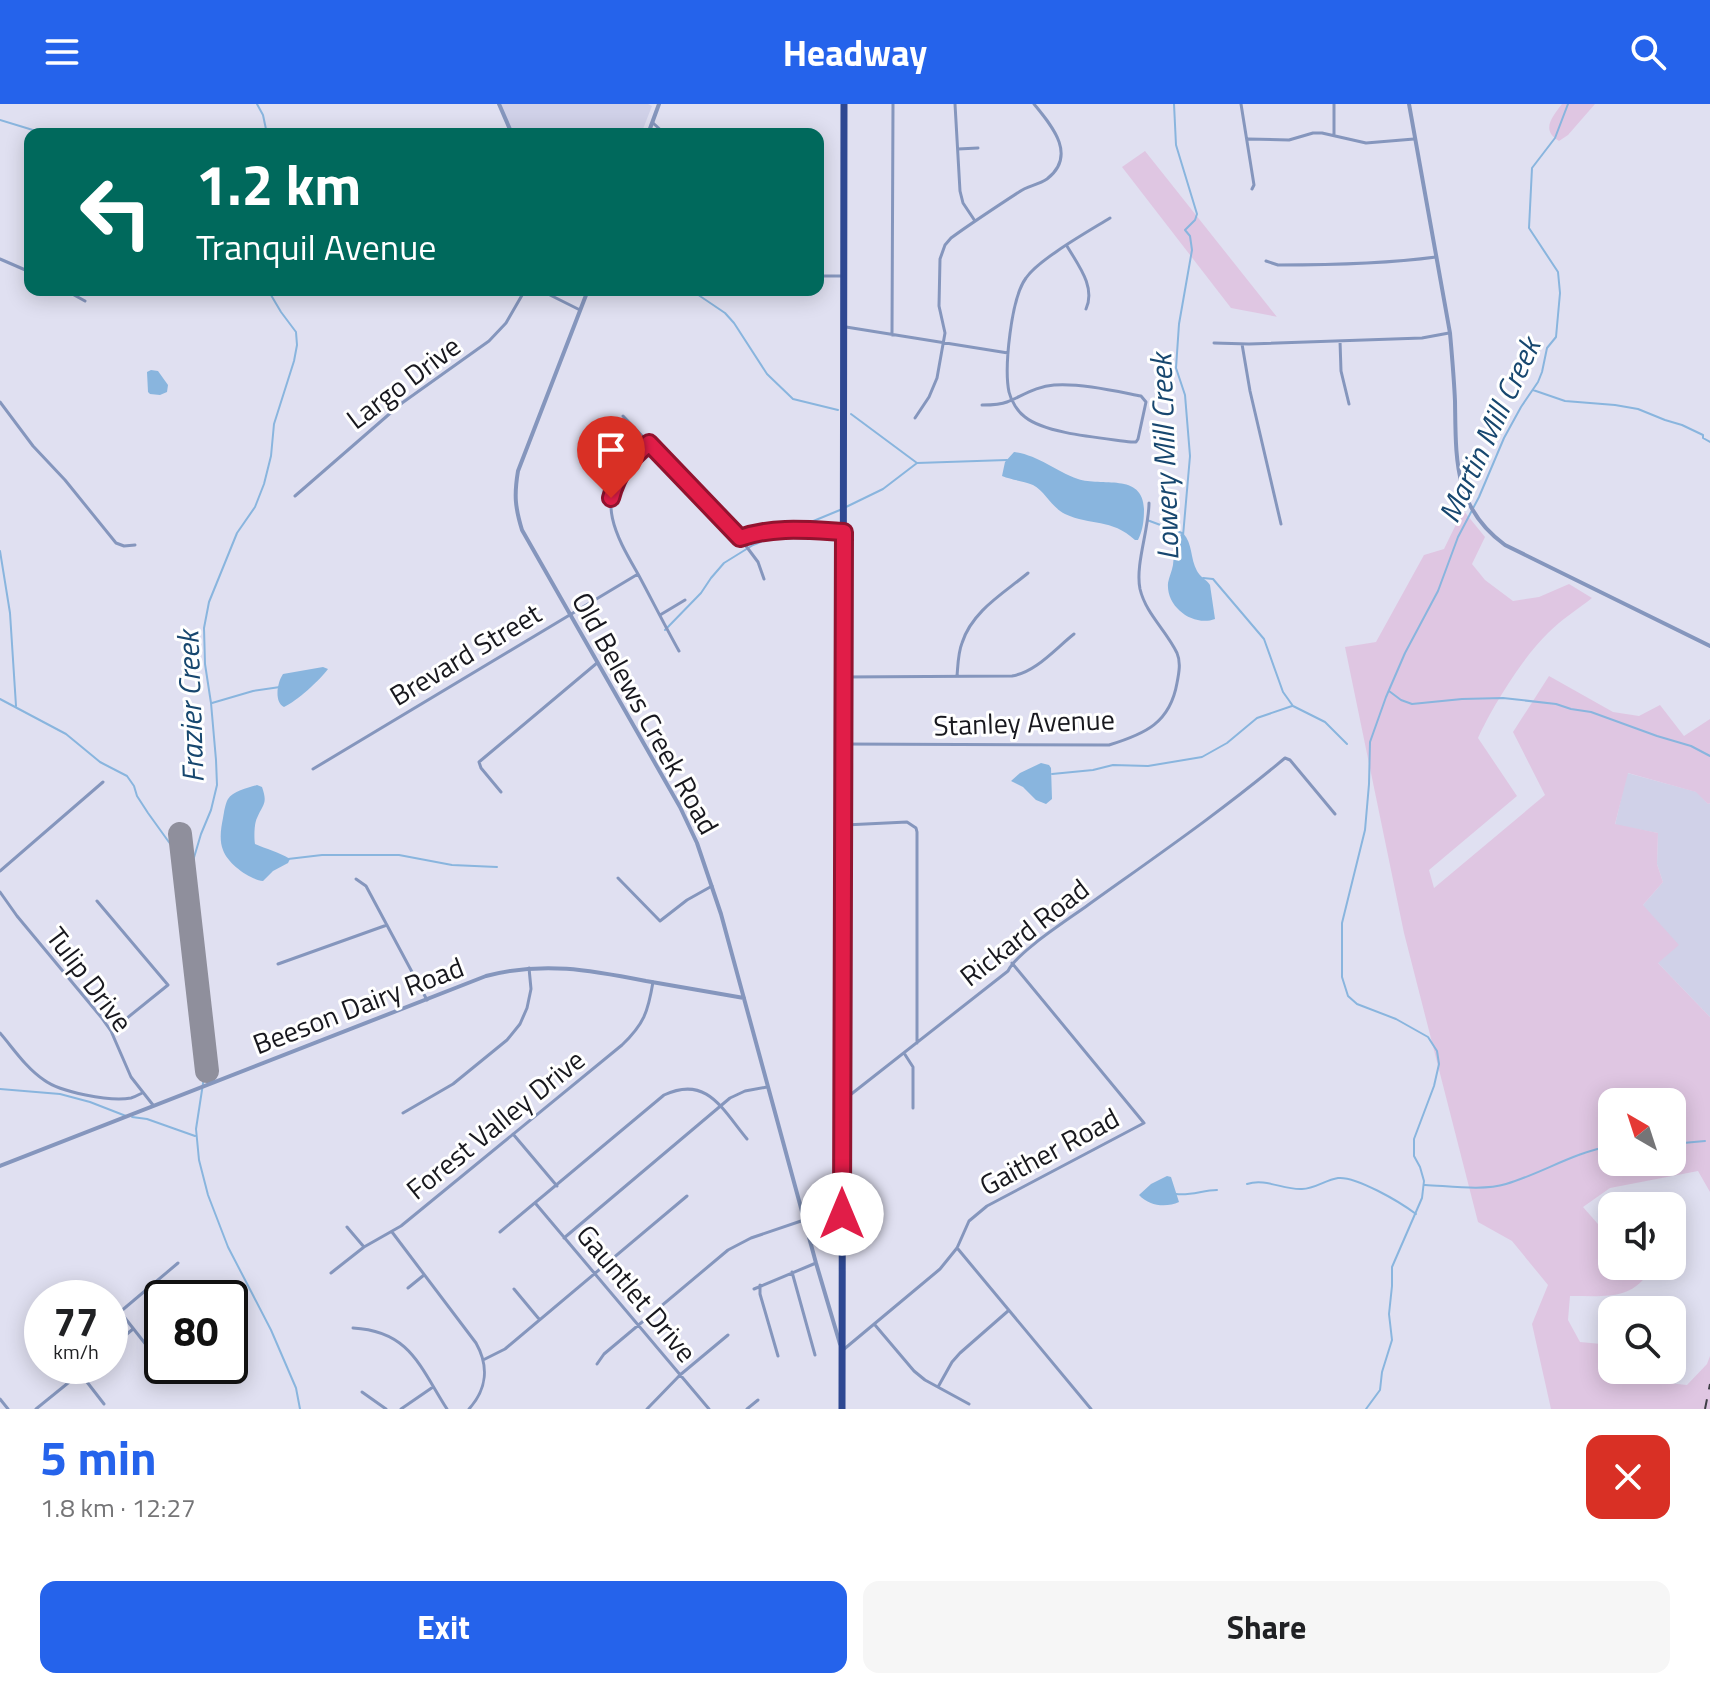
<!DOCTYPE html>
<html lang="en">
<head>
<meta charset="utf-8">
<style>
  :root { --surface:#fff; --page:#f6f6f6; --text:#202124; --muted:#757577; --accent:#2563eb }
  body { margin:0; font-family:"Titillium Web",sans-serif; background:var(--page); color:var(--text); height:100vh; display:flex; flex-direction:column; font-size:30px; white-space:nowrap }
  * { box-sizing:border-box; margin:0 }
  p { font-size:26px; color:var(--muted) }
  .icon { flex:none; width:44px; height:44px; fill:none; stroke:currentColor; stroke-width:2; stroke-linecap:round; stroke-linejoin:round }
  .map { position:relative; height:1305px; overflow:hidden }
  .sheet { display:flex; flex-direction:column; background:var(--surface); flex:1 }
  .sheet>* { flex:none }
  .banner { position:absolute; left:24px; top:24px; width:800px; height:168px; border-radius:16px; box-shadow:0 4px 20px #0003; background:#00695c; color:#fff; overflow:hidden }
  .needle { width:52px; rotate:321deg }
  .controls { position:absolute; left:1598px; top:984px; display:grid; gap:16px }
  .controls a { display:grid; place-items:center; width:88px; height:88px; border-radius:16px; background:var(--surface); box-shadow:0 4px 20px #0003; font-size:40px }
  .speed { position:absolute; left:24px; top:1176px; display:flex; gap:16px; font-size:40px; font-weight:700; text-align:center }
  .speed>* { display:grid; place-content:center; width:104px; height:104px; border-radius:50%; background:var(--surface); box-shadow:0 4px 20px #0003; line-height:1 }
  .speed small { font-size:20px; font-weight:400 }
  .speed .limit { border:4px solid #111; border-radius:12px; background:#fff; color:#111 }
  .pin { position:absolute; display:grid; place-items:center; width:68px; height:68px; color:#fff; margin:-82px -34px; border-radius:50% 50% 50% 0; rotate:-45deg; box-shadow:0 0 8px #0007 }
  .pin .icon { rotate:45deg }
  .me { position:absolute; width:88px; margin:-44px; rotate:0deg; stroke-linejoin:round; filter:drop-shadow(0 0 6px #0008) }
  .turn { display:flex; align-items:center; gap:28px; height:168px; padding:0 40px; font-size:36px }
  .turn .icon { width:104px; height:104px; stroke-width:2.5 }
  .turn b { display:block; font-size:56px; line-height:68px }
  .round { display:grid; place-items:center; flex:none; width:84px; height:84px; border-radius:16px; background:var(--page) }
  .summary { display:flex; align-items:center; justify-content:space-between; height:136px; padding:0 40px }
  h1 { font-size:48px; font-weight:700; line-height:60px; color:var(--accent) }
  .primary-button { display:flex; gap:16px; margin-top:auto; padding:16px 40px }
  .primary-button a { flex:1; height:92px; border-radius:16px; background:var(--accent); color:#fff; font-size:32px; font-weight:700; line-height:92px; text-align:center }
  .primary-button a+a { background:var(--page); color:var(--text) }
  header { display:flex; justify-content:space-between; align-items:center; height:104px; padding:0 40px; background:var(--accent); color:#fff; font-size:36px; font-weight:700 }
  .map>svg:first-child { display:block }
</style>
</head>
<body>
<header><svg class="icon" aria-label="menu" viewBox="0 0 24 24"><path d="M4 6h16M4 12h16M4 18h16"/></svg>Headway<svg class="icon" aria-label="search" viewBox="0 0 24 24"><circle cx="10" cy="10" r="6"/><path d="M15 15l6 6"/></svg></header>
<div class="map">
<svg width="1710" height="1305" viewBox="0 0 1710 1305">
  <rect width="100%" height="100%" fill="#e0e0f1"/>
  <path fill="#d0d1e8" d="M499,0H648L652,2L641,30H512Z
    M1627,669L1697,688L1708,700L1710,699V913L1658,859L1643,801L1663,778L1657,760L1658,729L1615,721Z"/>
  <path fill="#dfc6e2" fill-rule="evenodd" d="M1562,0H1595L1568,31L1559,37C1540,26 1553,12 1562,0Z
    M1145,47L1277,213H1278L1231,204L1122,63Z
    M1463,406L1485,433L1472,460L1485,476L1513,497L1539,493L1569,480L1592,494C1578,505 1561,516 1548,529C1523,553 1492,603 1478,634L1517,692L1429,766L1434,784L1545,691L1513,628L1549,572L1613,608L1639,612L1660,601L1684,632L1710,615V699L1708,700L1696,688L1628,669L1615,720L1658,729L1657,760L1663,778L1643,801L1679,841L1658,859L1710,913V1088L1698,1067L1610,1084L1583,1103L1612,1136V1162H1652C1635,1197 1605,1192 1570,1192L1568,1216L1580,1238L1612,1241V1266H1652L1658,1278L1687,1281L1707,1260L1710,1252V1305H1551L1532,1220L1548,1181L1512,1137L1478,1118L1404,829L1345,543L1376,538L1424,451L1444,445ZM1672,998V1058H1612V998Z"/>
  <path fill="#89b5de" d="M151,266L158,267L168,281L167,288L160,291L150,290L148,288L147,268Z
    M1014,348C1038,351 1055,367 1078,375C1101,383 1143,368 1144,405C1144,416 1143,426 1138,436H1135C1111,414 1091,422 1065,410C1051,403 1045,387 1033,381C1023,377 1012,376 1002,372L1005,358Z
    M1183,429C1193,440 1190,454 1197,467C1200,473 1207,476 1210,481L1215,515C1194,523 1166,504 1168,479C1169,473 1172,467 1173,461C1174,453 1174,444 1174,435Z
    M323,563L328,565C321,575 296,598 284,603C274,598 277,579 283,570Z
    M1041,659L1049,661L1051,664L1052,695L1046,700L1036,696L1023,683L1011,677L1020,669Z
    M257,681L262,683C268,700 263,700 257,714C254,720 254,734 255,740C266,745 279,748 290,755L288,759L273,767L263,777C249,775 228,760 223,746C219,736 221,724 223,714C224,709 225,700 228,695C233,687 248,684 257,681Z
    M1167,1072L1171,1073L1179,1098C1166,1104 1149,1102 1139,1091L1151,1080Z"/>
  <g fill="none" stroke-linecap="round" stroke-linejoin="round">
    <path stroke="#89b5de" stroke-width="2" d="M257,0L263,11L267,30
      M1174,0L1176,41L1197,110L1195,116L1185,126L1190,132L1192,146L1179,220L1176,264L1185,291L1190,352L1183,432
      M0,16L46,30
      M268,186L281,208L296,228L297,241L294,257L274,320L271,352L264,380L255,403L237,429L209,498L204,524L205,560L211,599L216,656L217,681L211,706L201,730L187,777V839L191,871L198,898L208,947L196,1025L199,1056L208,1091L228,1143L271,1226L296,1284L300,1305
      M691,186L725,209L734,219L767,270L793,295L838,306
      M1533,286L1565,297L1615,301L1638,305L1665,316L1682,321L1703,331V334L1710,338
      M851,310L917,359L1007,356
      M846,403L883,385L917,359
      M1147,416L1182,429
      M794,425L840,406
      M0,447L10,509L16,602
      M1203,474L1213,475L1264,535L1283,588L1293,602L1325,618L1347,640
      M665,526L701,489L711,474L724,459L753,441L789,427
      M1389,587L1401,596L1412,600L1462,595L1503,594L1556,600L1571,605L1591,608L1657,632L1691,642L1710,652
      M0,595L66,630L100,658L127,672L134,682L137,692L148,709L189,766
      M212,599L253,587L280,583
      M1052,670L1093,666L1113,661L1148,662L1202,653L1227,639L1257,614L1292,602
      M288,755L322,751H399L452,761L497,763
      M0,985L60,990L90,998L126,1012
      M132,1013L147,1015L195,1032
      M1672,1040L1705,1037
      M1247,1080C1266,1074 1283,1086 1302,1085C1315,1085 1325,1076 1338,1074C1356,1072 1400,1098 1416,1110
      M1425,1081C1449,1082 1484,1087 1506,1080C1543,1069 1574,1048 1612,1042
      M1176,1090C1191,1092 1203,1086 1217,1086
      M1366,1305L1380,1286L1382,1268L1392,1236L1389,1210L1392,1182V1163L1422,1094L1424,1077L1420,1063L1414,1052V1035L1434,982L1439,960L1437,947L1428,933L1396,915L1357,900L1348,892L1342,873V819L1365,726L1369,680L1370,638L1386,593L1405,549L1438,487L1458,433L1479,393L1504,334L1521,303L1538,278L1542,268L1547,244L1556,233L1560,189L1558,168L1529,124L1532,64L1555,34L1568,0"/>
    <path stroke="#8f8f9c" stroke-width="24" d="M180,730L207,967"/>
    <path stroke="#8596bd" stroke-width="3" d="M955,0L960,87L963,99L975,117
      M1241,0L1254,81L1252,85
      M653,19L665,30
      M1334,30V0
      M1248,35L1289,36L1313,29H1322L1366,39L1414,35
      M958,45L978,44
      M1067,142C1078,161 1096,183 1086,205
      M0,155L30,168
      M1266,157L1278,161C1330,161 1384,160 1436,153
      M818,172H842
      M65,186L85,197
      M540,186L580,206
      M390,187L392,186
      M846,223L1008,249
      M892,231L893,0
      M1340,237L1341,267L1349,300
      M1214,239L1249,240L1422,234L1449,229
      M1242,240L1250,287L1281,420
      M0,298L33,342L65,376L116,439L124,442L135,441
      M982,301C990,301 1000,301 1007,298C1022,292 1037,282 1054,281C1080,279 1115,287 1141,292L1146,298L1138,335L1136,338H1131C1103,334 1046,330 1025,313C1018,308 1011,297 1009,288C1004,264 1011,194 1026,174C1039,155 1089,127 1110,114
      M623,312L740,434L758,458L764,475
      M915,314L929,293L937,274L945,229L939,202L940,155L945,141L951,134C973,118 996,103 1019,88C1027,82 1038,81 1047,75C1078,51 1051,21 1034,0
      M649,339C641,346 633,353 626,361C595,398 618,435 638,470C652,496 665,522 679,547
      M295,392L402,299L489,237L506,219L525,186
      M741,434C774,422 809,427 844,428
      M660,511L685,496
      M957,572C958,561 958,549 962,539C972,507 1004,489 1028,469
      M843,573L1012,572C1036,568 1055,545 1074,530
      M843,640L1109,641C1145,630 1170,619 1177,579C1179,569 1181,558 1177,549C1166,526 1146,510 1140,485C1135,461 1149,425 1149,399
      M313,665L638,470
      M501,688L481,664L479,658L597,559
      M845,721L907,718L916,724L917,728V939
      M0,767L103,678
      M618,774L660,817L687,796L712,782
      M356,775L366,782L427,896
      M0,788L17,812L101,913L111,927L131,973L153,1001
      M97,797L168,881L111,927
      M278,860L387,821
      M0,929C13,944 26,964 44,976C60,988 110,998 131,994C135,993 138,991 142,989
      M904,949L913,963V1004
      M845,995L1008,867C1017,848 1069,815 1088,801C1155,753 1222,707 1285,654L1290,656L1335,710
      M403,1009L453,980L507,936L520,920L527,904L531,885L529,864
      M513,1030L557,1082
      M536,1100L709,1305
      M347,1123L364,1143
      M392,1128L476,1239C489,1262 487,1285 469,1305
      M500,1128L664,991C707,971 722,1005 747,1035
      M564,1134L730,994L745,987L767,983
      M958,1145L1091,1305
      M792,1168L815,1251
      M331,1169L364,1143L401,1122L622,941C644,920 648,908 653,878
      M760,1181V1190L778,1252
      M408,1184L424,1171
      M514,1185L539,1215
      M754,1185L816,1159
      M103,1186L110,1194
      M110,1195L162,1261
      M120,1208L178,1159
      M875,1221L914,1267L925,1276L969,1300
      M353,1224C410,1227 420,1263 447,1305
      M110,1244L133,1225
      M843,1246L940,1165L957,1144L969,1117L987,1102L1144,1019L1012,859
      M483,1256L505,1245L687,1092
      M597,1260L604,1250L728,1146L751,1134L804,1116
      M163,1262L173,1274
      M80,1269L104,1300
      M938,1283L952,1258L960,1249L1008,1207
      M362,1288L386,1305
      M0,1295L8,1305
      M36,1305L89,1262
      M401,1305L433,1283
      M647,1305L680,1271L728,1231
      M747,1305L758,1296"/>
    <path stroke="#8596bd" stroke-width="4" d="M499,0L512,30
      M1409,0L1450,229C1452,252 1454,274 1455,297C1456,355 1453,403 1505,441L1710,542
      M648,30L659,0
      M588,186L518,367C514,391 515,403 522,426L680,703L697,739L721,810L816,1159L840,1240
      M0,1062L486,872C543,857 590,866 646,877C679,883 711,888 744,894"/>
    <path stroke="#2e4892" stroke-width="7" d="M842,1305L844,0"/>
    <path stroke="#3e3e46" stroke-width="2" stroke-dasharray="10 10" stroke-linecap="butt" d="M1705,1305L1710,1280"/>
  </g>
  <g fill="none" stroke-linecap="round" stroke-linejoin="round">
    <defs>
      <path id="route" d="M611,394C618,367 629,357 649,339L740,434C774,422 808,426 844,428L842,1110"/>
    </defs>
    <use href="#route" stroke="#92132f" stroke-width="20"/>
    <use href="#route" stroke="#e11d48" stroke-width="14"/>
  </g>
  <g text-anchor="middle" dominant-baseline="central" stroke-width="6" stroke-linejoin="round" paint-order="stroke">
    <g font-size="28" fill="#18181e" stroke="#fff">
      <text transform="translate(403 278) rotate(-37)">Largo Drive</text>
      <text transform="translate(465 550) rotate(-31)">Brevard Street</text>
      <text transform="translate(646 609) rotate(61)">Old Belews Creek Road</text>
      <text transform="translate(1024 618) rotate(-2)">Stanley Avenue</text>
      <text transform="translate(1024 828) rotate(-38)">Rickard Road</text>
      <text transform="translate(90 875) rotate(53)">Tulip Drive</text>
      <text transform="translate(358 901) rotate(-21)">Beeson Dairy Road</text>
      <text transform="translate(495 1020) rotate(-39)">Forest Valley Drive</text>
      <text transform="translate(1049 1047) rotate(-28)">Gaither Road</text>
      <text transform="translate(637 1189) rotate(50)">Gauntlet Drive</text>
    </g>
    <g font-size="30" font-style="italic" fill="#17476f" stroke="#fff">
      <text transform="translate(1489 326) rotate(-65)">Martin Mill Creek</text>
      <text transform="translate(1164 353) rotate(-92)">Lowery Mill Creek</text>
      <text transform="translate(190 603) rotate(-92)">Frazier Creek</text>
    </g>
  </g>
</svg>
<div class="controls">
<a><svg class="needle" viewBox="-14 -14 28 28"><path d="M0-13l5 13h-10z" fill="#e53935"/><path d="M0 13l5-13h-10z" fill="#757577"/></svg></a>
<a><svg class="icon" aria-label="sound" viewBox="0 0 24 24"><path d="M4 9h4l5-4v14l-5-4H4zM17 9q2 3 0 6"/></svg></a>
<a><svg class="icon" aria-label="search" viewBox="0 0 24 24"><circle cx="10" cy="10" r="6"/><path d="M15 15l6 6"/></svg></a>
</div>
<div class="speed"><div>77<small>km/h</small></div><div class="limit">80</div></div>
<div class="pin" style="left:611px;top:394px;background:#d93025"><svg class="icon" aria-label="arrive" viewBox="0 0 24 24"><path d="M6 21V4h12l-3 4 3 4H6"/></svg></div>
<svg class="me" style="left:842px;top:1110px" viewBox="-20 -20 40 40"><circle r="19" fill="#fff"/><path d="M0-13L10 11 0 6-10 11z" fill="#e11d48"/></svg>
<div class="banner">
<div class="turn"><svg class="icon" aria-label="left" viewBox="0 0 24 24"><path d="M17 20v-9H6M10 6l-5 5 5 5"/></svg><div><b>1.2 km</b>Tranquil Avenue</div></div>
</div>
</div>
<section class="sheet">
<div class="summary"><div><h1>5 min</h1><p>1.8 km · 12:27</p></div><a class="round" style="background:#d93025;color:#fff"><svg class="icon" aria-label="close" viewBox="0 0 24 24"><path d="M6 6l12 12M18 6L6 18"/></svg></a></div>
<div class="primary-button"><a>Exit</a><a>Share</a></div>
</section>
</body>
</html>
